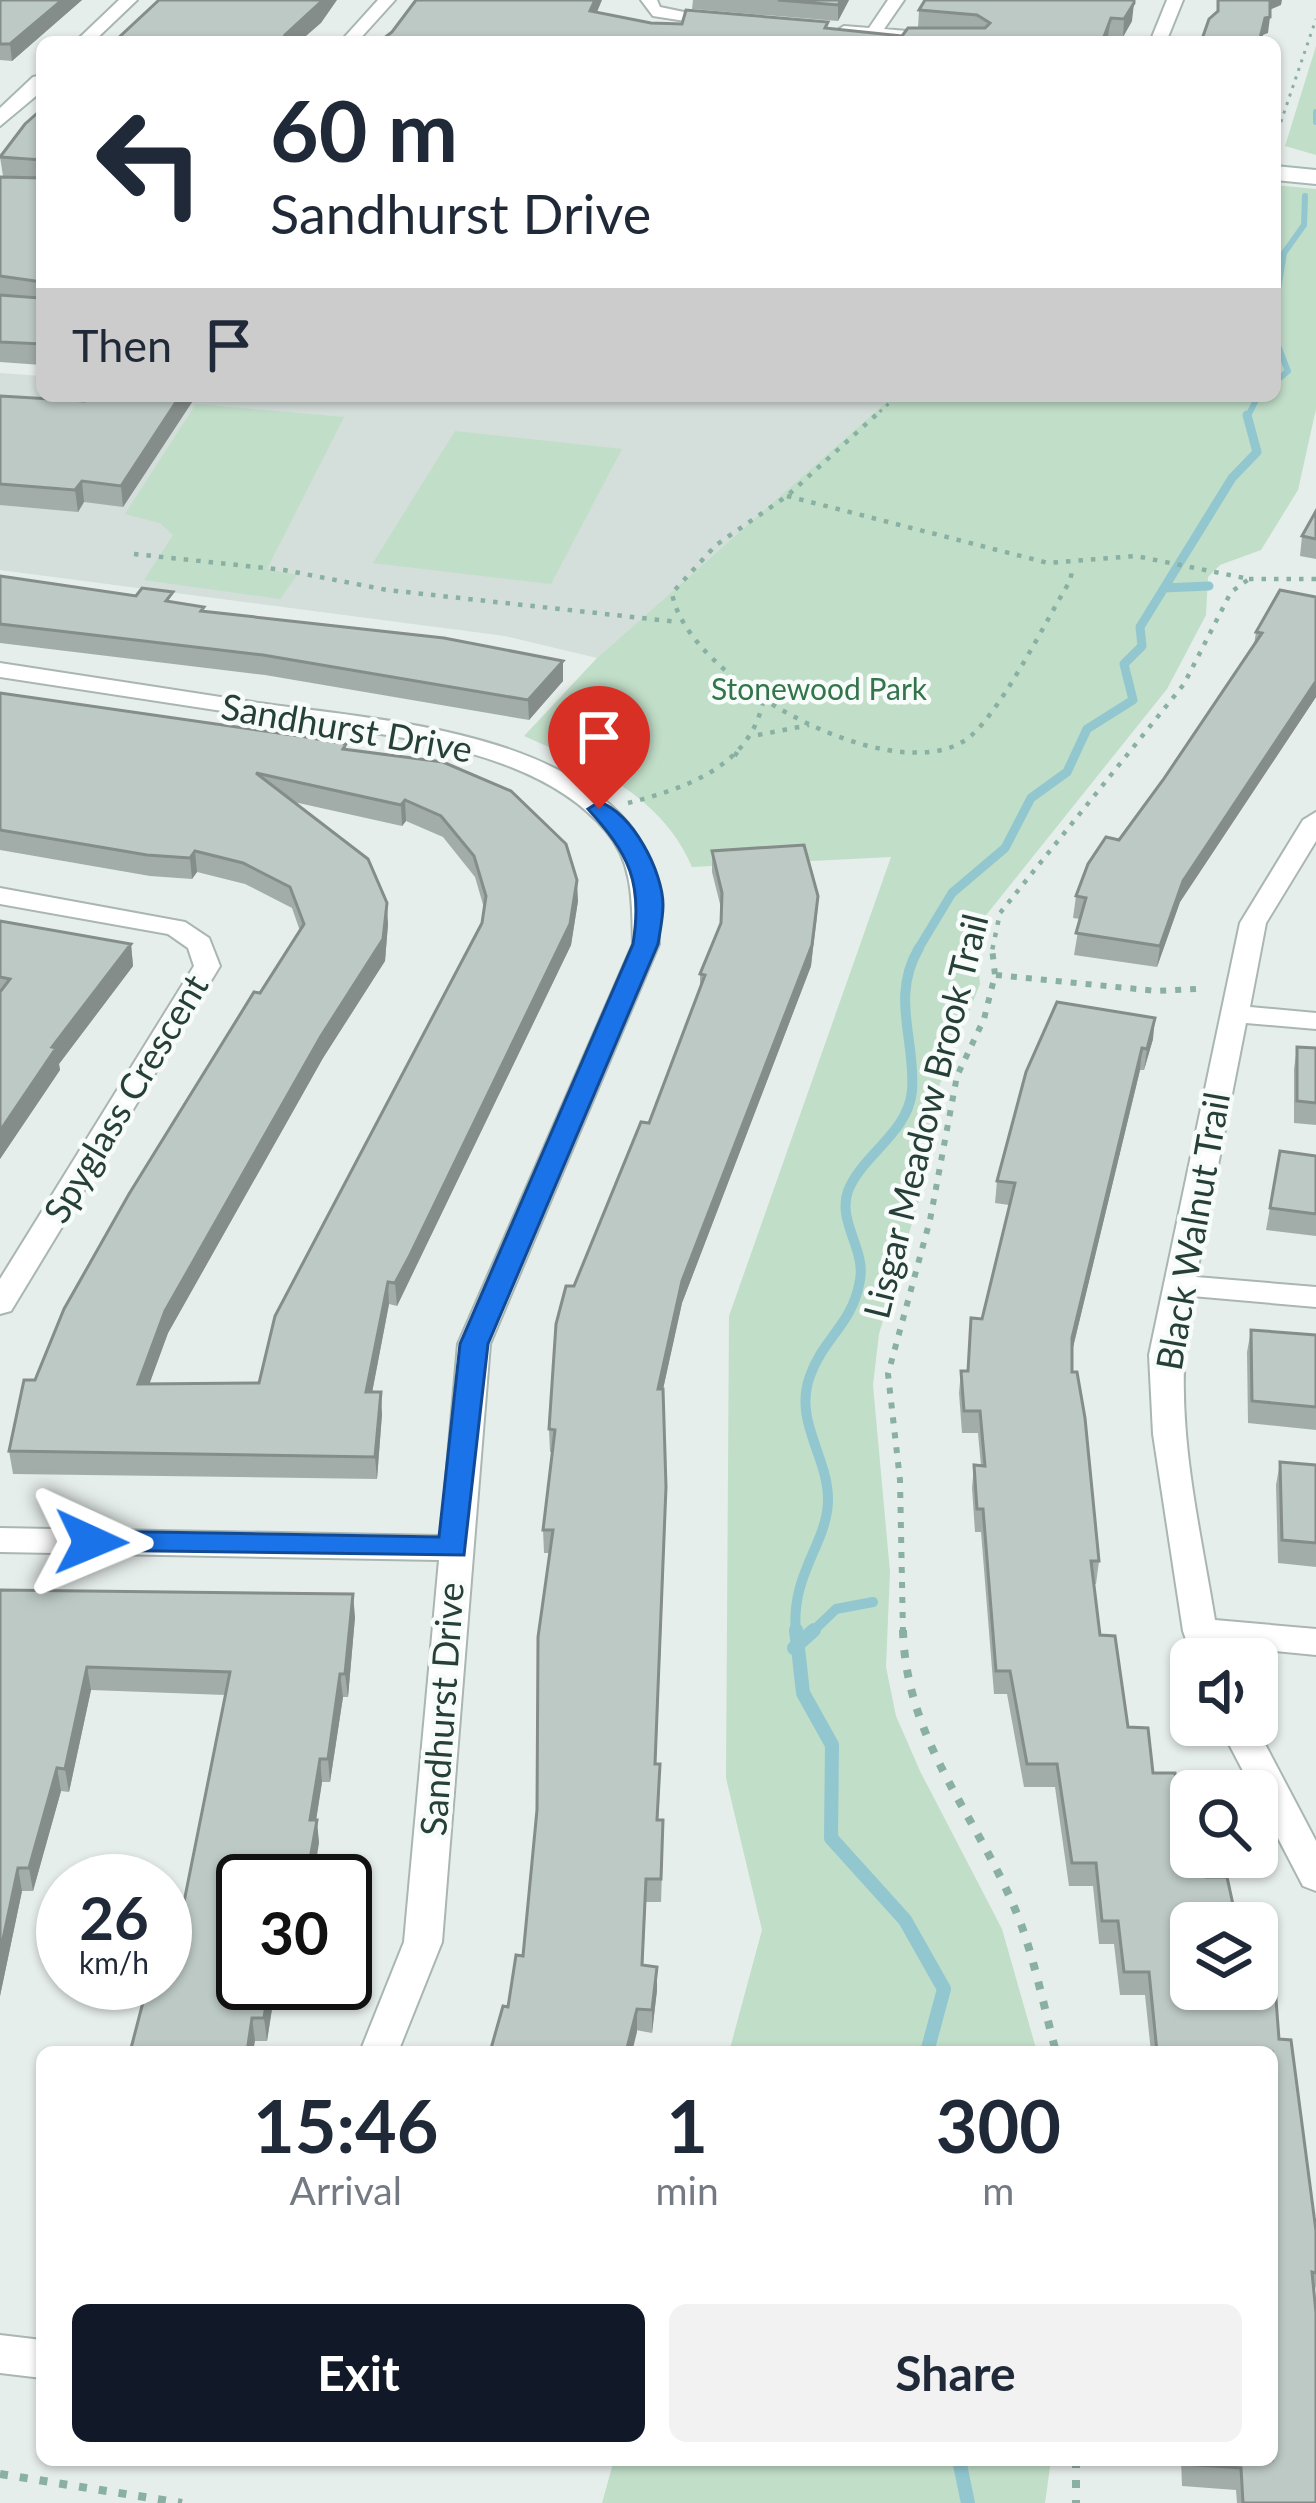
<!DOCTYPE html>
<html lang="en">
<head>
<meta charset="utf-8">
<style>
  :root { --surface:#fff; --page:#f2f2f3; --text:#1f2937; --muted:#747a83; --accent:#111827 }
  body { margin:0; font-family:Lato,sans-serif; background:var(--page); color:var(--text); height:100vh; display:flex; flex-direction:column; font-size:45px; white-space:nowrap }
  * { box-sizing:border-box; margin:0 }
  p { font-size:39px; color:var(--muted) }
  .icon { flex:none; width:66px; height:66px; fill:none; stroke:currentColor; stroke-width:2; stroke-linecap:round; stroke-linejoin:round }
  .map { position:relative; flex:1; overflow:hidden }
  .details { position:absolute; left:36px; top:2046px; width:1242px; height:420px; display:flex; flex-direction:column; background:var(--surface); border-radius:18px; box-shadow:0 3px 9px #0004 }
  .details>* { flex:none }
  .hud { position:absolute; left:36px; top:36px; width:1245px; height:366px; border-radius:18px; box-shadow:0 3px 9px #0004; background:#fff; color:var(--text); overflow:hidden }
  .fabs { position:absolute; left:1170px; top:1638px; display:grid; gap:24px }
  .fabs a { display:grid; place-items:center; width:108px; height:108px; border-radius:18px; background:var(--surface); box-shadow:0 3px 9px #0004; font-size:60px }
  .speed { position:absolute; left:36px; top:1854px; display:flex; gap:24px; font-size:60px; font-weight:700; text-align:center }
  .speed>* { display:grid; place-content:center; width:156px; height:156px; border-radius:50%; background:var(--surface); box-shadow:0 3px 9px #0004; line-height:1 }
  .speed small { font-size:30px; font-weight:400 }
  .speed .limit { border:6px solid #111; border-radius:18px; background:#fff; color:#111 }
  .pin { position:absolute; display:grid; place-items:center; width:102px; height:102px; color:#fff; margin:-123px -51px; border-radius:50% 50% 50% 0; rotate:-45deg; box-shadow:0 0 12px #0007 }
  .pin .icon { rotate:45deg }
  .me { position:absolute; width:132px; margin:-66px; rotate:91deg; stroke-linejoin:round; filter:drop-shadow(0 0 9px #0008) }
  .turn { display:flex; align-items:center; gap:42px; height:252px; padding:0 36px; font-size:54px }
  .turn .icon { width:156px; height:156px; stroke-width:2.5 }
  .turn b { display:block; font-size:84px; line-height:102px }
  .then { display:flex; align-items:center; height:114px; padding:0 36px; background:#0003; gap:24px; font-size:45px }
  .eta { display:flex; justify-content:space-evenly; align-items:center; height:204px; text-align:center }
  .eta b { font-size:72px; font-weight:700; line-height:84px }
  .cta { display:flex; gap:24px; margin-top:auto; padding:24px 36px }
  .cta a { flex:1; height:138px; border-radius:18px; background:var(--accent); color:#fff; font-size:48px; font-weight:700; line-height:138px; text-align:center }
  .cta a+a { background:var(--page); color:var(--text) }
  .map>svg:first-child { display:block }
</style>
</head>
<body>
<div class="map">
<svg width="1316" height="2503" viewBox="0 0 1316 2503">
  <rect width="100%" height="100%" fill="#e6eeeb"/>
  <path fill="#d4deda" d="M0,373L42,376V396H893L597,658L505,636L0,570Z"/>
  <path fill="#c1dec8" d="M1316,46V155L1285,146Z
    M1275,185L1316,189V409L1298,490L1261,550L1220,565L1208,577L1206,615L1167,689L975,929L980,984L938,1089L927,1173L879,1334L873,1385L890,1572L886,1667L896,1716L920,1771L1002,1929L1037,2052H729L762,1930L726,1778L729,1316L891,857L692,867C661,795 592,766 524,736L597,658L893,396H1275Z
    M196,404L344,417L267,569L297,575L280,599L144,580L173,535L160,523L125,514Z
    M455,431L622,449L551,584L373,563Z
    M614,2460H1051L1045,2503H602Z"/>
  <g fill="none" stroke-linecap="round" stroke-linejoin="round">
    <path stroke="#92c7d0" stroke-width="6" d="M1316,112V122
      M1275,308L1284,253L1304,225L1305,196
      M1275,338L1288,371L1275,382
      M1247,418L1258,396"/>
    <path stroke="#92c7d0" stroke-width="9" d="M1164,588L1209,586
      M917,951L952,893L1005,848L1031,798L1067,772L1087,729L1133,700L1124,664L1142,646L1140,627L1232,478L1257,452L1247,415"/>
    <path stroke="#92c7d0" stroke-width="10" d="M796,1633C790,1575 827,1544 828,1501C829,1457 793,1422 810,1376C823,1338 853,1324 860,1280C866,1250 837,1221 848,1191C862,1155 908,1133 912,1091C916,1040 890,997 919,948
      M811,1633L836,1609L873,1602"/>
    <path stroke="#92c7d0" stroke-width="14" d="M796,1630L803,1693L832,1745L831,1838L905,1920L944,1989L927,2052
      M794,1648L814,1630
      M959,2460L968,2503"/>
    <defs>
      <path id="street" d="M119,0H137L93,42H75Z
        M378,0H395L357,42H340Z
        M641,0H657L660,7L732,22L724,27L653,16Z
        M888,0H904L884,29L976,37L984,42L873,39L836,31L844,26L869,28Z
        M1167,0H1183L1166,42H1150Z
        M0,663C84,676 169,689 253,702C368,719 547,728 628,823C657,858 658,901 659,944L490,1344L442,1942L398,2052H360L404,1942L439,1560L0,1552V1528L441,1536L458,1344L633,944C632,904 634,863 606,831C531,741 363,733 255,716C170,703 85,690 0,677Z
        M1316,812V841L1266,923L1250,1007L1316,1013V1029L1246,1023L1196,1277L1316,1287V1307L1192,1296C1170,1407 1197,1510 1215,1620L1316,1629V1655L1222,1646L1227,1659H1193L1183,1631L1153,1434L1149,1355L1240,923L1303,820Z
        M0,888L185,922L209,938L220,966L11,1311L0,1314V1279L194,966L188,948L168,934L0,904Z
        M1219,1725H1255L1316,1841V1891L1303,1886Z
        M0,2335L42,2340V2378L0,2373Z"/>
      <path id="secondary" d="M42,75V91L0,126V108L33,77Z
        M1275,166L1316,170V184L1275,180Z"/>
    </defs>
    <use href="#street" stroke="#a9b6b2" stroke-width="4"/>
    <use href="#secondary" stroke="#a5b9b2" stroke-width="4"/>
    <path stroke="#89b0a3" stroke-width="3" stroke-dasharray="3 6" stroke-linecap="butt" d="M1275,139L1316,19
      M873,418L897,396"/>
    <path stroke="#89b0a3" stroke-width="4.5" stroke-dasharray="4.5 8" stroke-linecap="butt" d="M876,415L787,496L716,545L672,593C686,678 887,789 964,741C997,721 1047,618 1070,581L1073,566
      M787,496L1048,563L1136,556L1249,579L1231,592L1184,684L1000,913L992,951
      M134,554L284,570L387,590L678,622
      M1249,579H1316
      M758,735L809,725
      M734,753L745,759
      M628,803C686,788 749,767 763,702"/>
    <path stroke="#89b0a3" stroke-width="6" stroke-dasharray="6 9" stroke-linecap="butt" d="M996,975L1157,991L1196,989
      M903,1633L900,1480L888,1374L930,1220L957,1076L984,1019L995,975L992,948"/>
    <path stroke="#89b0a3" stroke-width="8" stroke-dasharray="8 12" stroke-linecap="butt" d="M903,1630C906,1747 984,1822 1022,1927C1036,1967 1045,2011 1056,2052
      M1076,2460V2503
      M0,2474L182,2503"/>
    <use href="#street" fill="#fff" fill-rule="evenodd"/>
    <use href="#secondary" fill="#fff" fill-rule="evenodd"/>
  </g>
  <path fill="#a2ada9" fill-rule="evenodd" d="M0,0H82L12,61L0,60Z
    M693,0H849L838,21L692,9Z
    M925,0L1132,21L1123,37L1109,36L379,42L597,13L651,23L828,29L902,36L918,28L919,10Z
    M42,109V365L0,362V177L32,178L3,176L0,157Z
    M0,396L85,401L89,396H196L123,507L84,502L78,512L0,505Z
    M1316,511V559L1300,556L1302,536Z
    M0,576L174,603L204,611L563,681L529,720L265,675L0,643Z
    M1316,597V697L1180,902L1157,967L1074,955L1080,919L1073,918L1076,896L1163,780L1254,645L1256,632Z
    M0,693L346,744V749L578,901L571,945L411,1277L397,1306L389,1304L372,1392L382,1414L377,1479L13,1474L9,1451L35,1380L260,993L300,931L292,908L245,884L197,872L192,879L150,876L0,850ZM294,802L402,826L406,821L443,837L475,877L484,908L482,923L259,1383L149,1384L168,1333L323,1058L385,961L388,924Z
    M712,851L818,896L817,917L811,966L682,1303L663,1389L666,1510L656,1764L660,1787L658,1820H663V1843L661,1902H646L643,1965L657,1990L652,2033L508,2007L523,1956L537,1810L550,1553H544L543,1530L552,1452H550L549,1429L574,1286L649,1123L700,986V974L721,923L722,912L712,872Z
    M0,921L131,944L133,966L59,1064L60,1070L0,1159Z
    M1153,1039L1144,1070H1140L1072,1351V1372L1099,1561L1096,1584H1094L1100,1635L1128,1727L1153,1773L1191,1923L1279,2039L1316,2231V2286L1314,2294L1316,2503H1237L1236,2490L1182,2486L1181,2460H1272V2052H1151L1145,1995H1120L1114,1944H1099L1093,1886H1069L1055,1787H1024L1007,1694H994L981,1532H975L972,1488L974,1465L981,1466L978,1433H962L959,1393L961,1371H967L982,1319L1009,1205L995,1203L997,1181Z
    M1297,1047L1316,1048V1125L1294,1123V1069Z
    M1280,1151L1316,1156V1236L1266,1230Z
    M1251,1330L1316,1335V1430L1248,1423L1247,1352Z
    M1280,1462L1316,1465V1567L1278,1563L1276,1485Z
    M0,1590L355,1617L348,1697H343L330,1782H322L316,1820L319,1843L243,1983H276L267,2041H255L171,1967L225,1695L91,1690L69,1792L61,1791L33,1891H22L0,1996Z"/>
  <path fill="#848d89" d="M62,0H82L12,61L10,44Z
    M323,0H337L321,23L299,42H281L285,35Z
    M595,0H602L590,29V11Z
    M841,0H849L838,21V5Z
    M1269,0H1282L1281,5L1267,11Z
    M1134,3L1132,21L1123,37L1124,19Z
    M1270,17L1268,33L1263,35L1261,42H1259L1265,18Z
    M1111,18L1107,42H1102Z
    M180,396H196L123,507L121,486Z
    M82,481L84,502L78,512L75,490Z
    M563,661V681L529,720L528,700Z
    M1316,681V697L1180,902L1157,967L1160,946L1183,881Z
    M405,800L406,821L402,826L401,805Z
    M195,851L197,872L192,879L190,858Z
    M577,880L578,901L571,945L397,1306L395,1283Z
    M818,896L811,966L682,1303L658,1412V1389L682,1281Z
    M387,903L388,924L385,961L323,1058L168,1333L141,1407L138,1384L165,1311Z
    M131,944L133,966L59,1064L60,1070L0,1159V1131L52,1047Z
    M1155,1018L1153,1039L1144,1070L1147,1049Z
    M1142,1048L1140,1070L1070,1360L1072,1338Z
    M388,1282L389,1304L368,1414L366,1392Z
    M381,1392L382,1414L377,1479L375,1457Z
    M353,1594L355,1617L348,1697L345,1674Z
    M87,1667L91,1690L69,1792L65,1769Z
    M340,1674L343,1697L330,1782L328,1759Z
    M320,1759L322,1782L313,1840L317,1820L319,1843L313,1881H306L310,1820Z
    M57,1768L61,1791L33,1891L29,1868Z
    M18,1868L22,1891L0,1996V1953Z
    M657,1967V1990L652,2033V2010Z
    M269,1983H276L267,2041L264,2018Z
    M637,2009V2032L632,2052H626Z
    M252,2018L255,2041L253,2052H247Z"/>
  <path fill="#bcc9c4" stroke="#848d89" stroke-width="3" fill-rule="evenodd" d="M0,0H62L10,44H0Z
    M159,0H323L285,35L281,42H114Z
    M416,0H595L590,11L651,23L682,24L686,10L828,22L825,28L902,36L908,28H985L990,23L977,15L919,10L925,0H1134V3L1124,19L1111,18L1102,42H379L392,32Z
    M778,0H841L838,5Z
    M1218,0H1270V17L1265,18L1259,42H1201L1209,19L1218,11Z
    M42,109V160L0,157L25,124Z
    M0,177L42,178V282L0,276Z
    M42,289V344L0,342V295L39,298Z
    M0,396L85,401L89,396H180L121,486L82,481L75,490L0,484Z
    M1316,511V539L1302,536Z
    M0,576L136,596L142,588L173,592L166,601L204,607L201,611L444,638L563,661L528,700L263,655L0,624Z
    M1280,590L1316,597V681L1183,881L1160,946L1076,933L1086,898L1076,896L1088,864L1106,837L1119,840L1163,780L1262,633L1256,632Z
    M0,693L306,737L346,744L343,749L443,762L511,791L566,844L577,880L570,924L410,1255L395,1283L388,1282L366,1392H381L375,1457L9,1451L24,1380H35L64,1309L129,1194L254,992L260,993L304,924L290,887L243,863L195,851L190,858L147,855L0,830ZM256,773L401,805L405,800L441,816L474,856L486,896L482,923L275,1316L259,1383L138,1384L165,1311L321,1036L383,939L387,903L368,859Z
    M804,845L818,896L812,945L682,1281L658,1389H663L666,1487L655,1764H660L657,1820H663L661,1879H646L642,1965L657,1967L652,2010L637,2009L626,2052H490L503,2006L508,2007L516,1955L523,1956L537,1810L538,1637L553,1530H543L555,1430L549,1429L556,1324L566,1286H574L641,1122L649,1123L705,975L700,974L721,923L722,893L712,851Z
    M0,921L131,944L52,1047L56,1048L0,1131V992L10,979L0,977Z
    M1057,1002L1155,1018L1147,1049L1142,1048L1072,1338V1372H1077L1085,1418L1099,1561H1091L1100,1635L1115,1636L1128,1727L1148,1728L1153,1773H1175L1182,1823H1191V1857H1203L1206,1877H1227L1237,1923H1191V1989H1257V1985L1275,1986L1279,2039L1291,2040L1316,2231V2273L1312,2272L1316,2313V2503H1243L1241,2468L1186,2464V2460H1272V2052H1157L1149,1972H1124L1118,1921H1102L1096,1863H1072L1057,1764H1027L1010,1671H996L983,1509H977L974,1465L985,1466L980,1411H964L961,1371H968L971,1318L982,1319L1015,1183L997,1181L1026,1072Z
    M1297,1047L1316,1048V1103L1297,1101Z
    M1280,1151L1316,1156V1214L1270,1208Z
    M1251,1330L1316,1335V1407L1252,1401Z
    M1280,1462L1316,1465V1543L1282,1540Z
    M0,1590L353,1594L345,1674H340L328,1759H320L310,1820H317L306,1881H243V1983H269L264,2018H252L247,2052H130L148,1983H165V1967H171L230,1672L87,1667L65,1769L57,1768L29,1868H18L0,1953Z"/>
  <path fill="#1a73e8" stroke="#114b97" stroke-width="3" d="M599,802C632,812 663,872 663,905C663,918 660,931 658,944L488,1344L464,1555L80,1550L76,1542L91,1531L439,1537L460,1344L633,944C643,882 629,854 588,809Z"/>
  <g text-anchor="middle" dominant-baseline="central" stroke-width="9" stroke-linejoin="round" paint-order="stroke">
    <g font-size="30" fill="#32754b" stroke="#f7fbf9">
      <text x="819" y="688">Stonewood Park</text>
    </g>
    <g font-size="36" fill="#264038" stroke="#f7fbf9">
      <text transform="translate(347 727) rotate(10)">Sandhurst Drive</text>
      <text transform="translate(125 1098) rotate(-59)">Spyglass Crescent</text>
      <text transform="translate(925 1116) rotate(-76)">Lisgar Meadow Brook Trail</text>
      <text transform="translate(1192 1231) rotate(-80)">Black Walnut Trail</text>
      <text transform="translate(441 1709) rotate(-86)">Sandhurst Drive</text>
    </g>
  </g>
</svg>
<div class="fabs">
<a><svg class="icon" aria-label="sound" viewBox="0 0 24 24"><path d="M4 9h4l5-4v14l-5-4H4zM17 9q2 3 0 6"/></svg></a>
<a><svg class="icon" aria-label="search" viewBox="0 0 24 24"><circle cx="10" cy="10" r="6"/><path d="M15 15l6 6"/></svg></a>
<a><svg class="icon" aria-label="layers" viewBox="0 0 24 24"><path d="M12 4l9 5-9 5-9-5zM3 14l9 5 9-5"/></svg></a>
</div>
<div class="speed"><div>26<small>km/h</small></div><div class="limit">30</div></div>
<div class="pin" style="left:599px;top:809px;background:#d93025"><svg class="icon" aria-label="arrive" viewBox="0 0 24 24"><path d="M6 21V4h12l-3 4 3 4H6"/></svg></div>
<svg class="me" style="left:91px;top:1542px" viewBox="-20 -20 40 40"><path d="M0-17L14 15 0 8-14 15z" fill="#1a73e8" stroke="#fff" stroke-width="4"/></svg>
<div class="hud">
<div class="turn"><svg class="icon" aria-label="left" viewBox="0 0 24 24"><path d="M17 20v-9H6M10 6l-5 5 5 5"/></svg><div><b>60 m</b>Sandhurst Drive</div></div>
<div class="then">Then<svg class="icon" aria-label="arrive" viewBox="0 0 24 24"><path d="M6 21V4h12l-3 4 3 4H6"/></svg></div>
</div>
<section class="details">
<div class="eta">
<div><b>15:46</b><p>Arrival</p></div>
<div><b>1</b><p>min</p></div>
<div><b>300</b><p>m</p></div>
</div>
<div class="cta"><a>Exit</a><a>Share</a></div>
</section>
</div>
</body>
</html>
